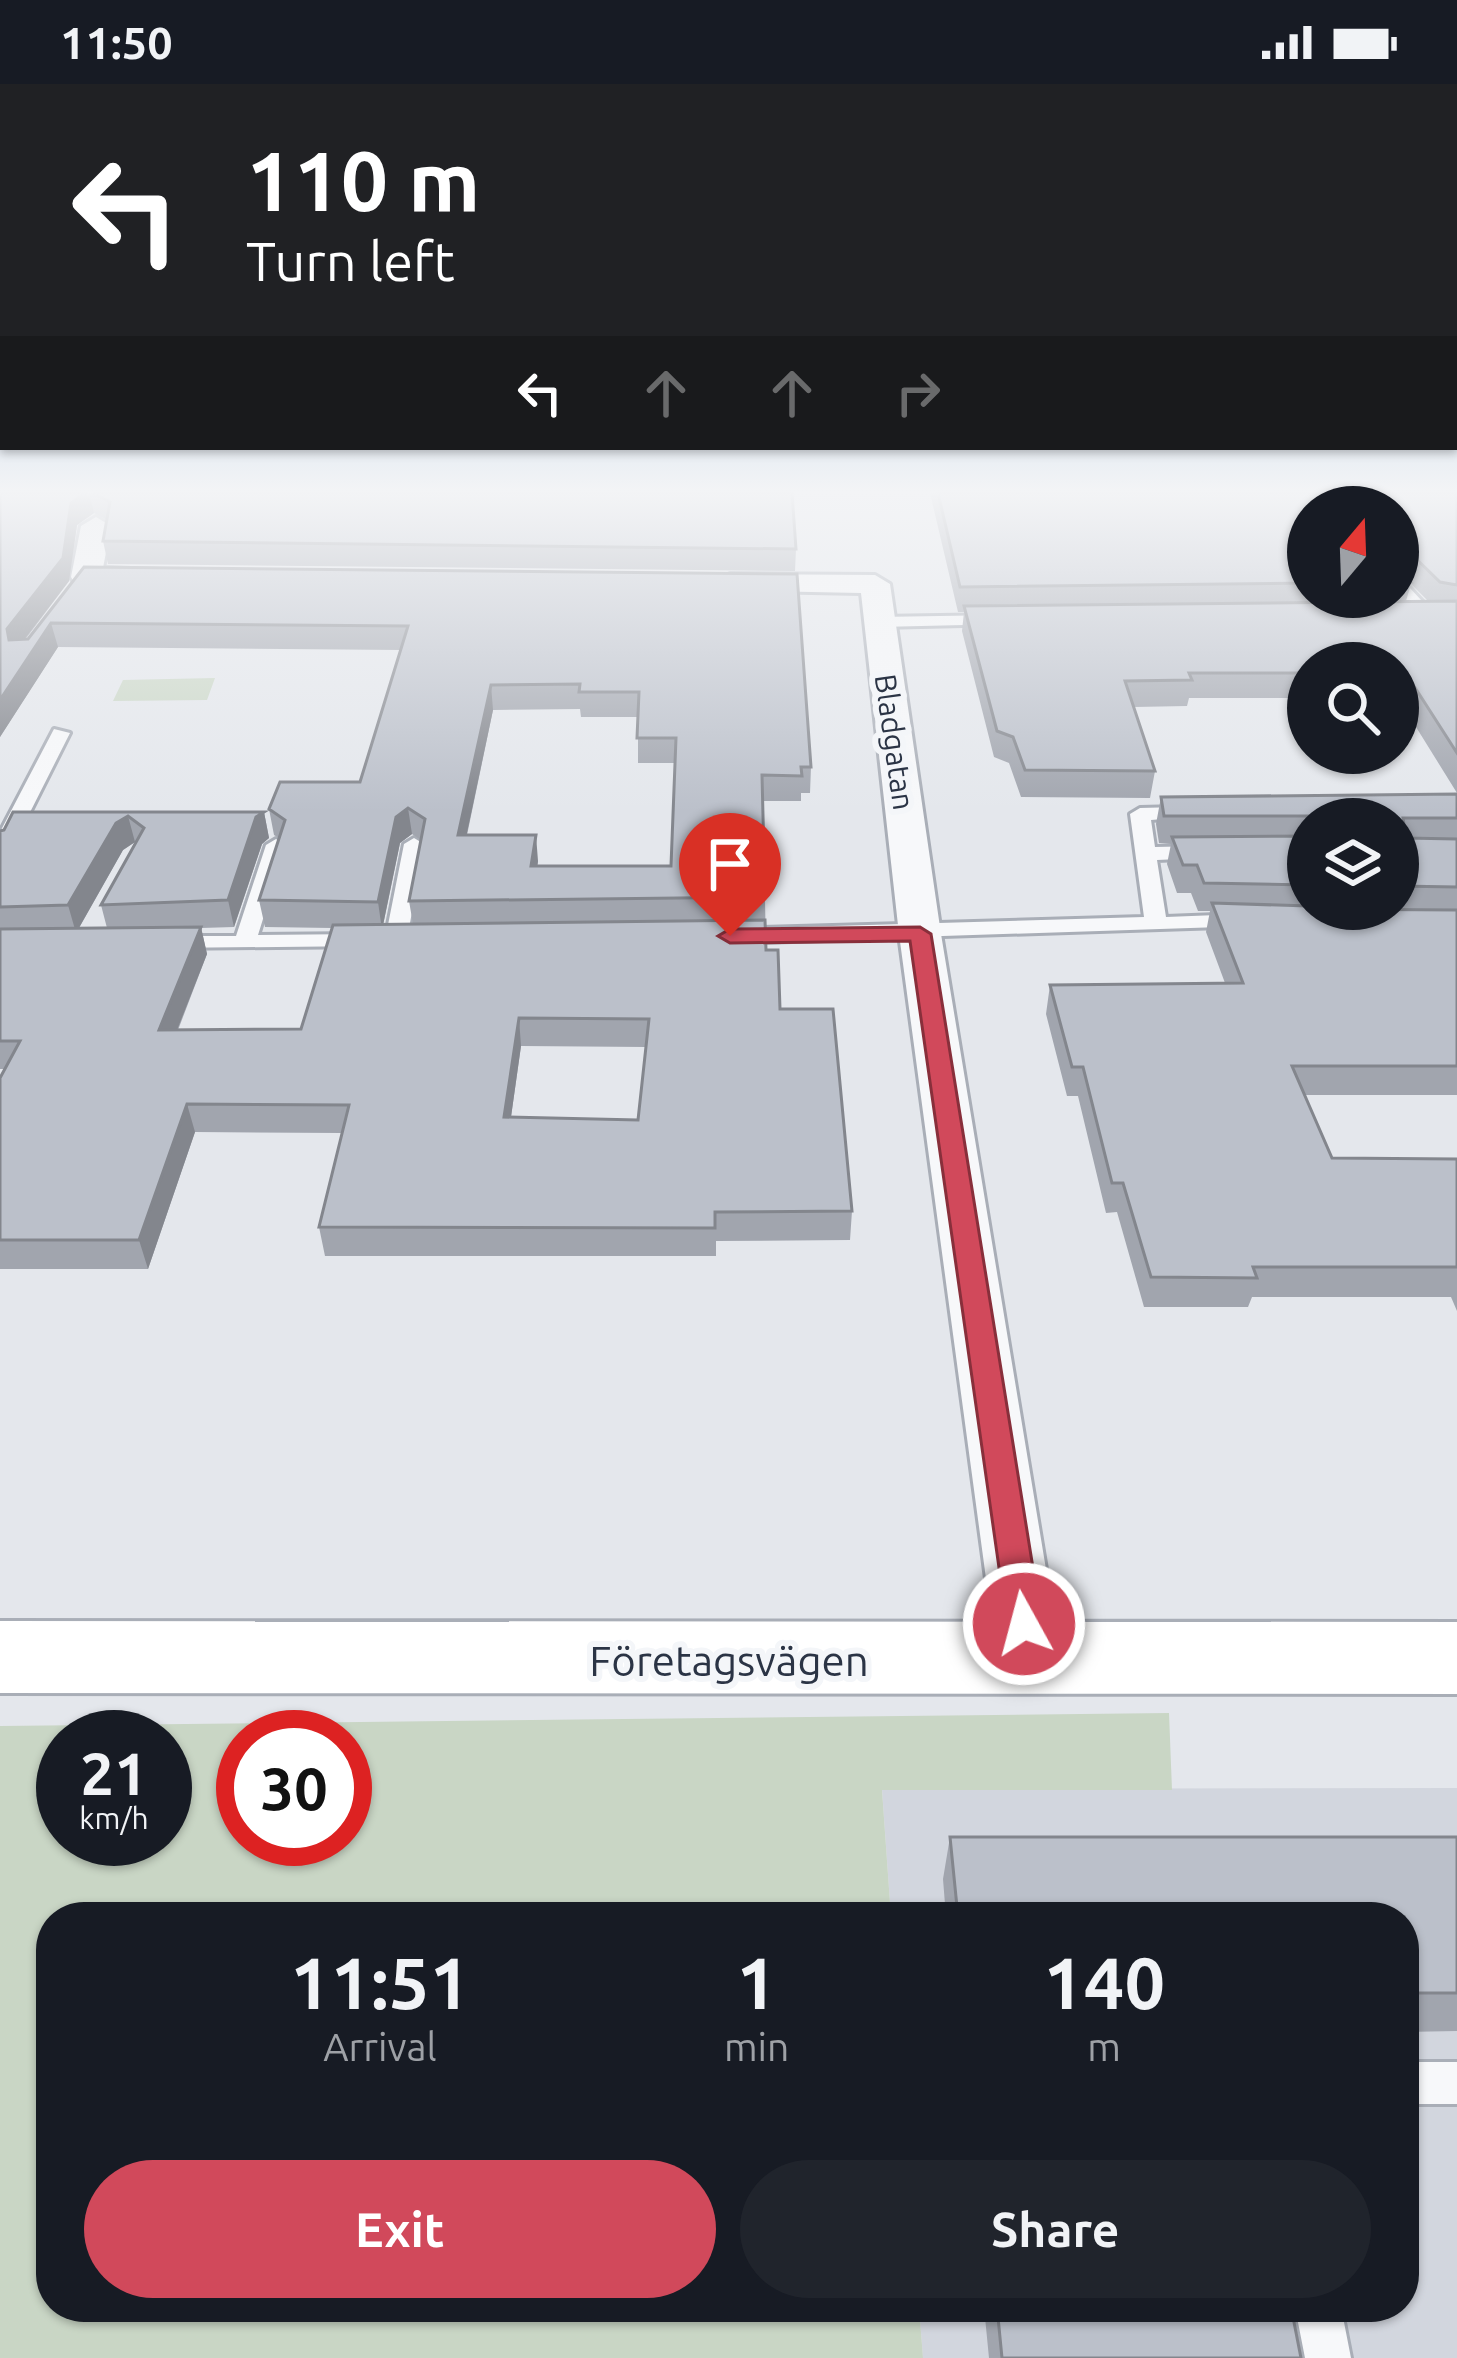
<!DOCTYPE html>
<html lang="en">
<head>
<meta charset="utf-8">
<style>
  :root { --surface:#171b24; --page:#20242c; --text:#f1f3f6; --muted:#9ea1a6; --accent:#d1495b }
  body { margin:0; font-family:Ubuntu,sans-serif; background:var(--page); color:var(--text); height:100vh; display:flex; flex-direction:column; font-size:45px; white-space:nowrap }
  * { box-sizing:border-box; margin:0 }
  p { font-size:39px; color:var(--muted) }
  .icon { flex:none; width:66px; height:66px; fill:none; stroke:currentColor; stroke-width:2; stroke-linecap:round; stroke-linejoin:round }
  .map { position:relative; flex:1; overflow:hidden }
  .panel { position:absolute; left:36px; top:1818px; width:1383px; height:420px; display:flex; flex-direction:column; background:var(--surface); border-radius:48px; box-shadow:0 3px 9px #0004 }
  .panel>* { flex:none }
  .top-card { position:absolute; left:0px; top:0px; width:1458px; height:366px; box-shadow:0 3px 9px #0004; background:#202124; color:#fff; overflow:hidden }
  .needle { width:78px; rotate:19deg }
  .fabs { position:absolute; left:1287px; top:402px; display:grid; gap:24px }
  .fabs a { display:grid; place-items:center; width:132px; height:132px; border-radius:50%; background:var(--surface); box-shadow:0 3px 9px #0004; font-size:60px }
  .speed { position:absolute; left:36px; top:1626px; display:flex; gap:24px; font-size:60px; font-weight:700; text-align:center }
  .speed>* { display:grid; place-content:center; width:156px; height:156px; border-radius:50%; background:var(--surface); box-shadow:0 3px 9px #0004; line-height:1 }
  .speed small { font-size:30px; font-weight:400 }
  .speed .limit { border:18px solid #d22; background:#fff; color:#111 }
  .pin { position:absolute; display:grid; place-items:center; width:102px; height:102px; color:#fff; margin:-123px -51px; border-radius:50% 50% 50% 0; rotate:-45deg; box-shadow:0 0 12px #0007 }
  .pin .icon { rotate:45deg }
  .me { position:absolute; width:132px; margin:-66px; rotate:353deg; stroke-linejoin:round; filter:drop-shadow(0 0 9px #0008) }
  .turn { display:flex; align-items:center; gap:42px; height:252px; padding:0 48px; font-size:54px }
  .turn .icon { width:156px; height:156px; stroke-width:2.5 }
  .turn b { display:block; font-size:84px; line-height:102px }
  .lanes { display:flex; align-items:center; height:114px; padding:0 48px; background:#0003; justify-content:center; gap:60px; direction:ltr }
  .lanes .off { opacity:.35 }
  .eta { display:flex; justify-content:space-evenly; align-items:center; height:204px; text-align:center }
  .eta b { font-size:72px; font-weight:700; line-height:84px }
  .primary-button { display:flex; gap:24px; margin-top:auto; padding:24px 48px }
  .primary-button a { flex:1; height:138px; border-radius:72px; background:var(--accent); color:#fff; font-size:48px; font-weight:700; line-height:138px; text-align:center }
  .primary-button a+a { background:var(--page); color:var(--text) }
  .status { display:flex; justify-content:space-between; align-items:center; height:84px; padding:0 60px; background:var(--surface); direction:ltr }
  .status svg { height:33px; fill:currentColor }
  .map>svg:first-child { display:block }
</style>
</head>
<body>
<div class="status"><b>11:50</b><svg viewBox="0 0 49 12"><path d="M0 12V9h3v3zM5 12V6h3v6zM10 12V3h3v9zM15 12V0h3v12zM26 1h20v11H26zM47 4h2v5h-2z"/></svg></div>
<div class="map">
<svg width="1457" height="2274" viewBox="0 0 1457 2274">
  <rect width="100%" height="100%" fill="#e4e7ec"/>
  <path fill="#d2d6de" d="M1457,1704V2274H923L919,2223H1404V1833H891L882,1705Z"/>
  <path fill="#c9d6c5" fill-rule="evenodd" d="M215,594L207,616L113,617L123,596Z
    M1169,1629L1172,1706H882L891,1833H51V2223H919L923,2274H0V1642ZM63,1653H165V1755H63ZM243,1653H345V1755H243Z"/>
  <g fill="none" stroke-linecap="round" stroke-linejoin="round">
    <defs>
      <path id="lane" d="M1398,491L1433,529V537H1421L1398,507Z
        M1000,531L1008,536L1006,540L879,543L871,538L879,533Z
        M54,645L70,649L10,768L0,774V748Z
        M1179,723L1186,725V733L1151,736L1155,763L1202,762L1212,768L1202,774L1157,776L1166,833L1243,830L1251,832V842L730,859L719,852L730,845L1144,833L1130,730L1140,724Z
        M414,754L424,760L407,856L396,863L385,856L404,760Z
        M276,755L286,761L258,851L362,850L373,857L370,862L164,864L161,859L172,852H236L266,761Z
        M1404,1978H1457V2020H1404Z
        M1295,2223H1341L1351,2274H1305Z"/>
      <path id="street" d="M96,433L111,442L103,484L158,486L162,493L158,500H75L71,493L81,442Z
        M730,490L875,491L890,500L941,850L1061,1576L1052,1596L1029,1604L1006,1596L997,1576L899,850L861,509L719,506L715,499Z"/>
      <path id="secondary" d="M0,1537L1457,1538V1610L0,1609Z"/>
    </defs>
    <use href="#lane" stroke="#a9aeb7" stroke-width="6"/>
    <use href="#street" stroke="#a9aeb7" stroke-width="6"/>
    <use href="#secondary" stroke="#a9aeb7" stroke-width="6"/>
    <use href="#lane" fill="#f7f8fa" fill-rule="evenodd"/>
    <use href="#street" fill="#f7f8fa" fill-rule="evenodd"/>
    <use href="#secondary" fill="#fff" fill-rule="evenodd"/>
  </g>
  <path fill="#a1a5ae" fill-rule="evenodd" d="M0,409H792L796,465L795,487L108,480L103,457L107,436L94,429L77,441L69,497L25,556L28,555L84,483L797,490L811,683L810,709H801V717H763L766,866L780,925L852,1127L850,1156L716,1157V1172H325L319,1143L342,1049L195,1048L148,1185H0V994L5,985H0V747L4,746L13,728H264L269,754L262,760L234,843L201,844L207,870L178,946L301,945L332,844L265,843L259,816L279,754L274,751L269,725L360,698L401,566L58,563L0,653ZM580,625L581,633H638V679H675L671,782H537L538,777L467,751L493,626ZM412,750L421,756L409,817L413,840L383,841L400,759ZM135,758L101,821L107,844H79L123,766ZM521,962L646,963L638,1036L511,1033Z
    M930,409H1457V709L1398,614V579H1308V614H1189L1187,622L1134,623L1155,687L1150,714L1021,713L1009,679L994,673L962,547L964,528H958ZM1308,423H1398V513H1308ZM1411,500L1428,517H1406Z
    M1457,710V1011H1305L1332,1074L1457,1075V1227L1451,1213H1252L1248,1223H1144L1117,1128L1106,1129L1078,1012H1067L1046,930L1050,901L1225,899L1206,848L1210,827H1198L1191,809H1177L1167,780L1171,760L1159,759L1156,740L1161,713ZM1308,735H1398V825H1308Z
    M950,1753H1457V1947L1404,1948V1833H946L943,1795Z
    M984,2223H1291L1301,2274H989Z"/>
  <path fill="#83868d" d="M85,409H89L94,429L77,441L69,497L14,569L9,556L7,545L71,419Z
    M51,539L58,563L0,653V616Z
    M491,601L493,626L461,777L458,751Z
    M408,724L412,750L400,759L382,846L378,818L396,733Z
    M264,728L269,754L262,760L234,843L228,816L256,733Z
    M128,732L135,758L123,766L76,849L68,821L116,739Z
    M536,751L538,777L534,809L531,782Z
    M201,843L207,870L166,974L159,946Z
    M519,934L521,962L507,1061L504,1033Z
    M187,1020L195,1048L148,1185L139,1156Z"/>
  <path fill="#bbc0ca" stroke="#83868d" stroke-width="3" fill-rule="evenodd" d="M0,409H85L71,419L63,474L7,545L9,556L28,555L84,483L797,490L811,683H801L802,692L762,691L765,813L409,817L425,735L408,724L396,733L378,818L259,816L285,736L269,725L280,698H360L408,542L51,539L0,616ZM580,600L579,608H639L637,654H676L671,782H531L536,751H458L491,601Z
    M93,409H792L796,465L103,457L110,418Z
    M938,409H1457V501L1440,498L1404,463L1400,483L1411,498H1398V423H1308V499L960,503Z
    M1457,517V669L1405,588H1398V579H1308V589H1189L1192,596L1125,597L1155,687L1025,686L1013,653L997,647L964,522Z
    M1457,710V734H1403L1406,754L1457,755V803L1398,802V735H1318V732H1164L1161,713Z
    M13,728H264L256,733L228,816L101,821L144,744L128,732L116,739L68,821L0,823V747L4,746Z
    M1308,752V801L1204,799L1197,781H1183L1172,753Z
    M1212,819L1308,822V825L1457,826V982H1292L1332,1074L1457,1075V1183H1253L1257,1194L1151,1193L1123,1099H1112L1083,983H1072L1050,901L1243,899Z
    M765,836L766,866H778L780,925H833L852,1127L715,1128V1144L319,1143L349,1021L187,1020L139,1156H0V994L20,957H0V845L201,843L159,946L301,945L333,841ZM519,934L649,935L638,1036L504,1033Z
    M950,1753H1457V1909H1404V1833H958Z
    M997,2223H1291L1301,2274H1002Z"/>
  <linearGradient id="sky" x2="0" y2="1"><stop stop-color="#8bb4dd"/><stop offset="0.56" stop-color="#f3f4f6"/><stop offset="1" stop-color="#f3f4f6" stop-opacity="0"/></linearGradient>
  <rect width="1457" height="728" fill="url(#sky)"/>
  <path fill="#d1495b" stroke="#882f3b" stroke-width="3" d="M920,843L931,850L1042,1540L1037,1550L1024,1555L1012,1550L1007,1540L910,857L730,859L718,852L730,845Z"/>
  <g text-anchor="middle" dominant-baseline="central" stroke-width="12" stroke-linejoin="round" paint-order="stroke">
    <g font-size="30" fill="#2b3445" stroke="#f4f6f9">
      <text transform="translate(895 658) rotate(82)">Bladgatan</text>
    </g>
    <g font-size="42" fill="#2b3445" stroke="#f4f6f9">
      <text x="729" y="1576">Företagsvägen</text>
    </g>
  </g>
</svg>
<div class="fabs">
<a><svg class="needle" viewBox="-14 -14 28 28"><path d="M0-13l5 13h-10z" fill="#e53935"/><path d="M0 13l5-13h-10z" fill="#9ea1a6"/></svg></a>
<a><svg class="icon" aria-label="search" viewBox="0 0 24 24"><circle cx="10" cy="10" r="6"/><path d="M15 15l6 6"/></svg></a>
<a><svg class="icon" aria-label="layers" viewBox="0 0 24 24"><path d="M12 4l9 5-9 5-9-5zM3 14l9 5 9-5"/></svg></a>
</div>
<div class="speed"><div>21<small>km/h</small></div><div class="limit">30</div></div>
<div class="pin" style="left:730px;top:852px;background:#d93025"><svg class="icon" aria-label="arrive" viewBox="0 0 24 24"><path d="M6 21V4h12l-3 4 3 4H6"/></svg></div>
<svg class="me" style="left:1024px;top:1540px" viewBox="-20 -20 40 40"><circle r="17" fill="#d1495b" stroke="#fff" stroke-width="3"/><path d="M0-11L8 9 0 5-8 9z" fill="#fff"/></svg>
<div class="top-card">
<div class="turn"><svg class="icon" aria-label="left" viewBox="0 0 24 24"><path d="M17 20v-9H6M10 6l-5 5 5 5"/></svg><div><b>110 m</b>Turn left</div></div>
<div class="lanes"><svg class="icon" aria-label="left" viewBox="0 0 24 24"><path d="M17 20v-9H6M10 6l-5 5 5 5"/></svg><svg class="icon off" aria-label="ahead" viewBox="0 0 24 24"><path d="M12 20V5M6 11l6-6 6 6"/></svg><svg class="icon off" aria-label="ahead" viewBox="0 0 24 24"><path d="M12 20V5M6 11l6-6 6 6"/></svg><svg class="icon off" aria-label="right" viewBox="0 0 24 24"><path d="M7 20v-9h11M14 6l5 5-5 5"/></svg></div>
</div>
<section class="panel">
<div class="eta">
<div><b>11:51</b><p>Arrival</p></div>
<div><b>1</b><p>min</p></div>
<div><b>140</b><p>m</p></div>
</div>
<div class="primary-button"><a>Exit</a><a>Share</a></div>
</section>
</div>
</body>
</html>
